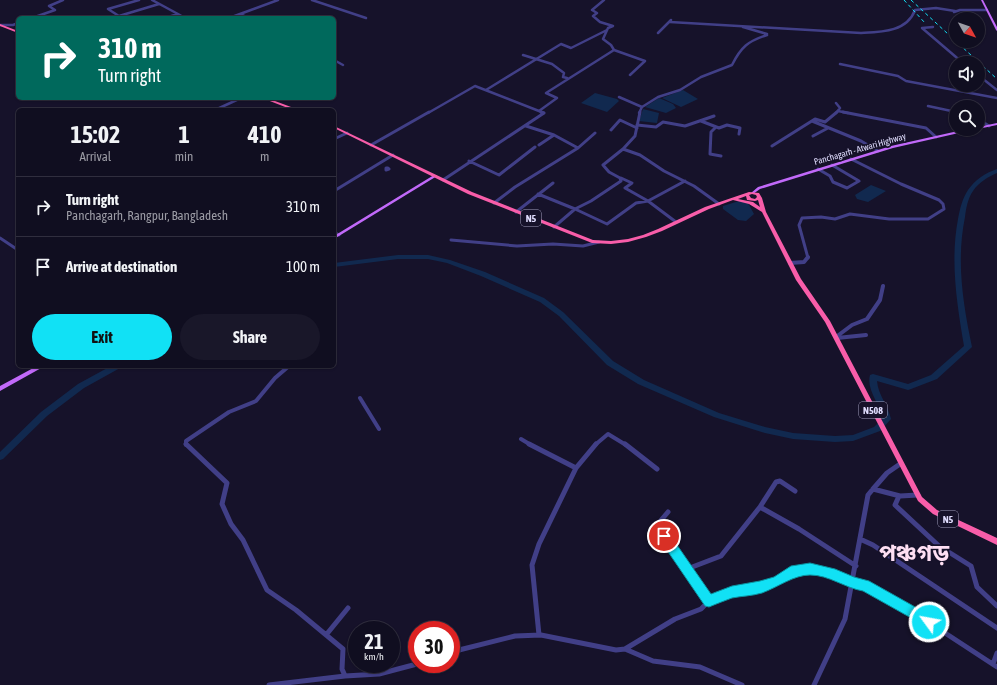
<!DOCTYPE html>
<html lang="en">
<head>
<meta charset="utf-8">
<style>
  :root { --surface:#100e20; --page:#191729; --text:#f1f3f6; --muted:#9c9ca5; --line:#302e3e; --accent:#11e1f5 }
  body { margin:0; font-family:"Asap Condensed","Noto Sans Bengali",sans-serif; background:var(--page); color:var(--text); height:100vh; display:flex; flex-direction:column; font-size:15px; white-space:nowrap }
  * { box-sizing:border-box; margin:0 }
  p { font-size:13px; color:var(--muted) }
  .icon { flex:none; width:22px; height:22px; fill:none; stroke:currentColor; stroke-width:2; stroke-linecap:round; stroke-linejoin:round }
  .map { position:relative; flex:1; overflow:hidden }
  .side { position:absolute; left:16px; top:108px; width:320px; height:260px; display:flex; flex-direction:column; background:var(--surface); border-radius:6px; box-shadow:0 1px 3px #0004,0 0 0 1px var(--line) }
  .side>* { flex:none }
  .hud { position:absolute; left:16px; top:16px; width:320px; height:84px; border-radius:6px; box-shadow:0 1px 3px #0004,0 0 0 1px var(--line); background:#00695c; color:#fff; overflow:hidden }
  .needle { width:26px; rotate:130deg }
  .fabs { position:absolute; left:949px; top:12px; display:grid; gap:8px }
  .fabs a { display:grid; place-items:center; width:36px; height:36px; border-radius:50%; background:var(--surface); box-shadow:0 1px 3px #0004,0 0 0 1px var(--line); font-size:20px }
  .speed { position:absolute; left:348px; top:621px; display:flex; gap:8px; font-size:20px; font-weight:700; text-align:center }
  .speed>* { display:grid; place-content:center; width:52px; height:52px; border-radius:50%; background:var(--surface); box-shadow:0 1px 3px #0004,0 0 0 1px var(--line); line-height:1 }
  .speed small { font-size:10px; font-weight:400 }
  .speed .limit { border:6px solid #d22; background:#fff; color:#111 }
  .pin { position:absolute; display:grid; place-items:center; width:34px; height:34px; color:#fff; margin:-17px; border:2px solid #fff; border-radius:50%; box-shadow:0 1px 4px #0007 }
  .me { position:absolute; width:44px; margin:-22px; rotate:302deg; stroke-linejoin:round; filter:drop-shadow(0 0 3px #0008) }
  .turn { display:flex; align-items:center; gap:14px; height:84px; padding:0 16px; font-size:18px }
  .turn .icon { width:52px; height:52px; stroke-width:2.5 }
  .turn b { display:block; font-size:28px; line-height:34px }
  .eta { display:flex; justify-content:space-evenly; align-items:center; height:68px; text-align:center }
  .eta b { font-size:24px; font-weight:700; line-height:28px }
  .primary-button { display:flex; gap:8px; margin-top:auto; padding:8px 16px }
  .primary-button a { flex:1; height:46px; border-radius:24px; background:var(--accent); color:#111; font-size:16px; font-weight:700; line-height:46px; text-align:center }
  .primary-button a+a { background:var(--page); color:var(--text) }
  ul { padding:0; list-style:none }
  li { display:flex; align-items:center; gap:12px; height:60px; padding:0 16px; border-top:1px solid var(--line) }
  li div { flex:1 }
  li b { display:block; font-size:15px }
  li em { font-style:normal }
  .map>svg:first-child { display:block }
</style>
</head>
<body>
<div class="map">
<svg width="997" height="685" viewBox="0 0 997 685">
  <rect width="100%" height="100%" fill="#16122a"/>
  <path fill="#11294f" d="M683,90L698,99L681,107L662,98Z
    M595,93L617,99L619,101L607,112L581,103Z
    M659,98L673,104L676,108L666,113L645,107Z
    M643,109L659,113L657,123L639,121Z
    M871,185L886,191L868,202L857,199L855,195Z
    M739,201L748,203L754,214L746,221L738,220L723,209V206Z"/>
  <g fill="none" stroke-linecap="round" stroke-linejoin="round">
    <path fill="#11294f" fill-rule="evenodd" d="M997,169V173C988,177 979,182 973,191C968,198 966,208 965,217C956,261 963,304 972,347L937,379L911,389L908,390L877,381C878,395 888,405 891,419L880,431L853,441L835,442L793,439L765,433L714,417L638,384L607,365L559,316L540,302L481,276L447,263L428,259H398L334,267V263L398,255H428L450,260L485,272L544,298L563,312L613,361L644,380L719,413L765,427L793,433L835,436L853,435L874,427L883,418C880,404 866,390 870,375L873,374L908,384L931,375L964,346C957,304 950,261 958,219C960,209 962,199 968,190C975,180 985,173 997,169Z
      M111,366H121L120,368L84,388L47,416L3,459L0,460V452L41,412L78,384Z"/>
    <path stroke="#413f87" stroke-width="2.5" d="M152,0L178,14L165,18
      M312,0L366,18
      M604,0L592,10L597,13L593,16L600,22L613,26L608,28L603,39L611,45L614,50
      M954,12L960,10H987
      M178,14L185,18
      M241,14L248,18
      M119,16L159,4
      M32,18L55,10L49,6L63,0
      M122,18L108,9L139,0
      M229,18L278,0
      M670,22L861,33C881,32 907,32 915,10L936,8L955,11
      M0,25H13L18,23
      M743,27L767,34
      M933,27L922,28L963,63
      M658,33L671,20
      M523,55L552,64L564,73L563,77L567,78
      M334,60L343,65
      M840,64L898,76L906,81L997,98
      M978,75L997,90
      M486,90L561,44L571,48L607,30
      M619,97L642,107
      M928,106L956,112
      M215,110L241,98
      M838,111L848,113
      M428,113L475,86L539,111
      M544,113L539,111L557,98L546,93L614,50L645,61L630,75
      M639,113L642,107L658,97L680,90L701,77L732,65C741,47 748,41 767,35
      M836,113L840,108L836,103"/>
    <path stroke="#413f87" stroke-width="3" d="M640,112L635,136L623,149L640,155L664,171L694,186L719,204
      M843,112L926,128L936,137
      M978,119L989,126
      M701,121L719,128L727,125L740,128L739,134
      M812,121L861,141L878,151
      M637,125L656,127L663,122L685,126L714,116
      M716,127L711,132L710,154L721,156
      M611,130L620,120L637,128
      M813,136L828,128
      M334,139L347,133
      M371,145L429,112
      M539,145L554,135
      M772,146L815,119L825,122L837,112
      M578,148L595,133
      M469,161L499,175L535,147
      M386,168H388L389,169L386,170Z
      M818,169L830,176L833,182L847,188L859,181L832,165
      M621,178L632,183L625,188L648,201L685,181
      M443,180L544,113L541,112
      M334,191L393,155
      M538,194L575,209L591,201L621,181L620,178L609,172L603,165L623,149
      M494,203L515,187L578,148L554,135L526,126
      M516,212L553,183
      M554,227L575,209L607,224L636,203L648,201L676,222
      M334,232L339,235
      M0,238L18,250
      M451,240L517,246L553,244L583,246L599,242
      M808,258L799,225L802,218L821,217L835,219L850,214L889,219H928L944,209L943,204L939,200L901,184L851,159"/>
    <path stroke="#413f87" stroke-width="4" d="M790,263L804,262L808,257
      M836,337L852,325L867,319L880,300L883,286
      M837,338L866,335
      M360,398L379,429
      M521,439L531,445
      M186,445V441L229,412L256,401L275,378L289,366
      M595,445L608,434L626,445"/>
    <path stroke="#413f87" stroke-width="5" d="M186,444L227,483L222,504L231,524L243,540L267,590L296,610L343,649L342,669L345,676L379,674L417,664
      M529,444L576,468
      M625,444L657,469
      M873,489L887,473L900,464
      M899,496L895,505L939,546L971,566L977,587L997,606
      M760,507L776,482L780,481L795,491
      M668,512L657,525L709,601L732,592L760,588L777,581L791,572L810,569L835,574L853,583L864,585L916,614L997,667
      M860,539L873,545L997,628
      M687,569L721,556L760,507L799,529L856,566
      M326,635L348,608
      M539,635L532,565L539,544L576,468L596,444
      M625,649L653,661L700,667L742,685
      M451,652L515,636L541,635L616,650L625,649L675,619L701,609L709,601
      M993,664L997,653
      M269,685L345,676
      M814,685L845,619L868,495L873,489L900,496L918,495"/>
    <path fill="#c169f9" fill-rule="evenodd" d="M981,0H983L997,27V31L996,30Z
      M997,123V125L978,129V127Z
      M967,129H974L972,130L893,148L760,189L753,194L751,193L758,187L891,146Z
      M434,175H436L437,176L334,239V236Z
      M37,366H44L43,367L0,391V386Z"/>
    <path fill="#f85da9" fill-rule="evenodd" d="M0,24L18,31V33L0,26Z
      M262,98H267L299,110H293Z
      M334,126L472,192L593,240L611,241L628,239L643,235L658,229L705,207L749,192L759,193L762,198L766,212L801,279L830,321L922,497L937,510L997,538V545L933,514L918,501L825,322L796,280L762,212L749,204L733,200L709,209L662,231L646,237L628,242L611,244L592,243L468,194L334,128ZM752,194L756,195L757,197L755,199L751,198L749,195ZM746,196L747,200L755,201L758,200L760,207L753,202L738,199Z"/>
    <path stroke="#11e1f5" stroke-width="1" stroke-dasharray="3.5 3" stroke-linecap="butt" d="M904,0L925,23
      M911,0L997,79"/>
  </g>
  <path fill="#11e1f5" stroke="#0b929f" d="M664,530L668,532L711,594L732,586L760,581L774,577L791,566L810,563L835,569L854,577L869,581L933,617L935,622L933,626L929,628L863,591C845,588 829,575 810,575C794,575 778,587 762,593C752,596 742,596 732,598C724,601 716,604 709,607L705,606L660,540L659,536L660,532Z"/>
  <g text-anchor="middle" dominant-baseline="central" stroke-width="3.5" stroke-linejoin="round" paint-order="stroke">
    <g font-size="9" fill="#e0ddfe" stroke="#16122a">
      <text transform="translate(860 149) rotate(-16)">Panchagarh - Atwari Highway</text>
    </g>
    <g fill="#16122a" stroke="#a3a0be" stroke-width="1">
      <rect x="521" y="210" width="20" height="16" rx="3"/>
      <rect x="859" y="402" width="28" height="16" rx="3"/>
      <rect x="938" y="511" width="20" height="16" rx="3"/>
    </g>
    <g font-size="10" font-weight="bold" fill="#e0ddfe">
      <text x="531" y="218">N5</text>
      <text x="873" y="410">N508</text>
      <text x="948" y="519">N5</text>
    </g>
    <g font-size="23" font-weight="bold" fill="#fedff3" stroke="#16122a">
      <text x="914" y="553">পঞ্চগড়</text>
    </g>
  </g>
</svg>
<div class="fabs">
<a><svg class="needle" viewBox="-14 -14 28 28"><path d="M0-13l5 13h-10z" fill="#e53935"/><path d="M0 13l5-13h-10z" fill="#9c9ca5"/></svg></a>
<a><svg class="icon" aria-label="sound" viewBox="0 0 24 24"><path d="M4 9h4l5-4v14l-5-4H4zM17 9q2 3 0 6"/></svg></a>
<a><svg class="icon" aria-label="search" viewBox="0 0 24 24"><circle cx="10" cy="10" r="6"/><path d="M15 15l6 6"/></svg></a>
</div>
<div class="speed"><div>21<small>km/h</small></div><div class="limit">30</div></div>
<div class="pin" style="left:664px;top:536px;background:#d93025"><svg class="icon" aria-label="arrive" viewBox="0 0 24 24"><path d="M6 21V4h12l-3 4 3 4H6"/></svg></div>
<svg class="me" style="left:929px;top:622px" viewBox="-20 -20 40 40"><circle r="17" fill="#11e1f5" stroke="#fff" stroke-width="3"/><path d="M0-11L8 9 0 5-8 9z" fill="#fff"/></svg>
<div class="hud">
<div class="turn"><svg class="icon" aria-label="right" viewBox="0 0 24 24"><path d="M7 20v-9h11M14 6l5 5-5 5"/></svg><div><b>310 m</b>Turn right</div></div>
</div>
<section class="side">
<div class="eta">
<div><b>15:02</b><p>Arrival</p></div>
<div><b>1</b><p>min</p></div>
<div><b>410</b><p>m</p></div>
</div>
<ul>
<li><svg class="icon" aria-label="right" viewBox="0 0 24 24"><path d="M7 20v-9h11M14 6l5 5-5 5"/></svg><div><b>Turn right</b><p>Panchagarh, Rangpur, Bangladesh</p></div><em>310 m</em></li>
<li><svg class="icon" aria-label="arrive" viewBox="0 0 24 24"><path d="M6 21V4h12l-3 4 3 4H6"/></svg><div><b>Arrive at destination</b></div><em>100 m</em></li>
</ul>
<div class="primary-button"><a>Exit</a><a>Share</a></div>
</section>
</div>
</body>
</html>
